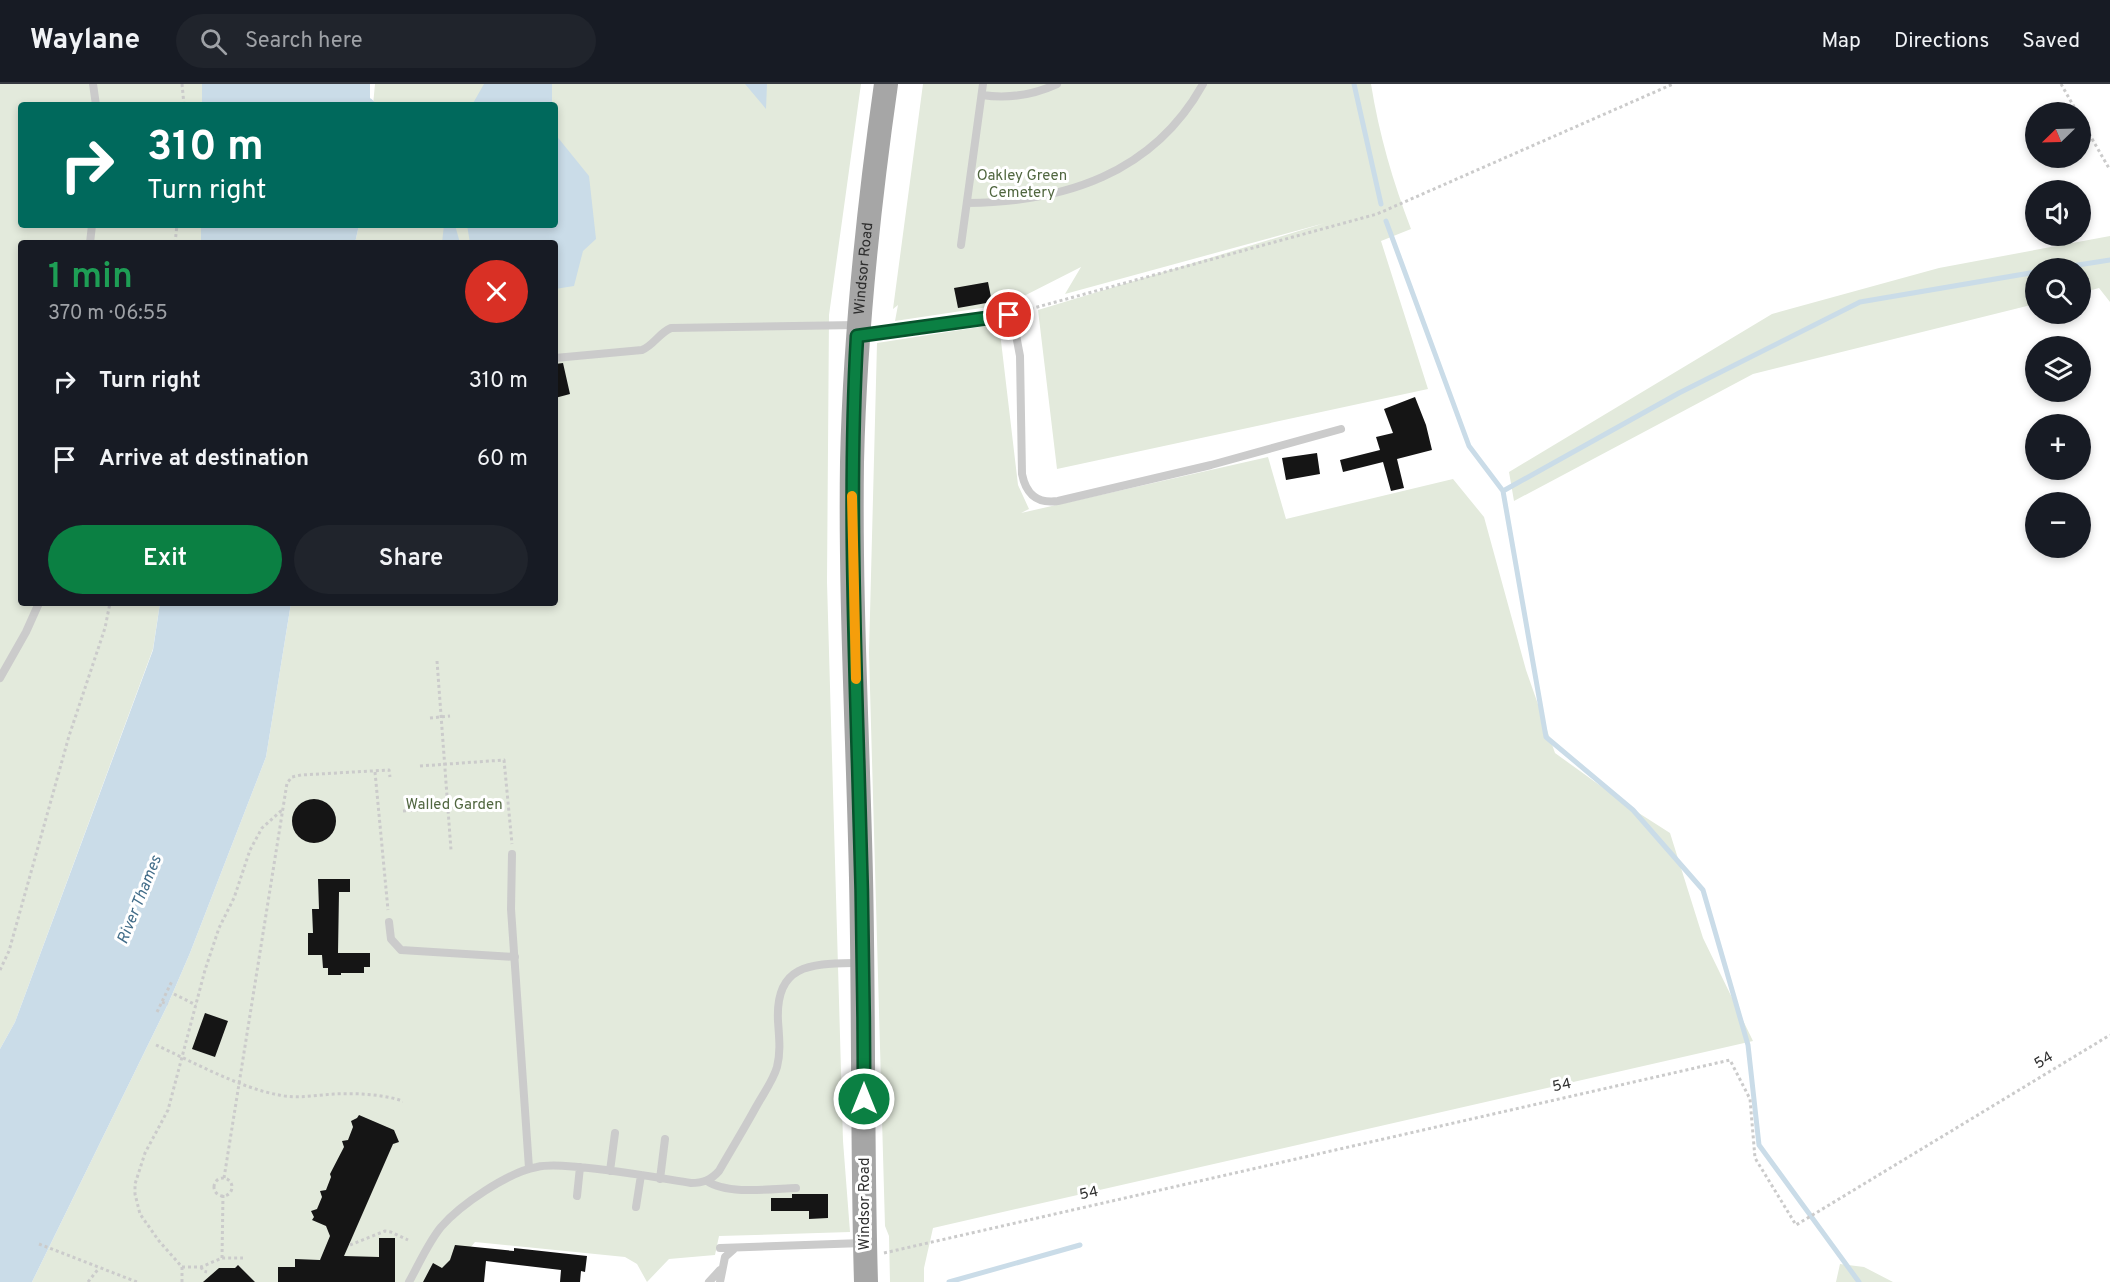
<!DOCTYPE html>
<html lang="en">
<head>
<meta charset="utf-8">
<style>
  :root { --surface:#171b24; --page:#20242c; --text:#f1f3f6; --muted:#9ea1a6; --line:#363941; --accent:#0b8043 }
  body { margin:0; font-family:Overpass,sans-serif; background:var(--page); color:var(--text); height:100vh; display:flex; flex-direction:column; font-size:22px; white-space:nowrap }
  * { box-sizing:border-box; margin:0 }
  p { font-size:20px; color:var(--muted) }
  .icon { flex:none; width:33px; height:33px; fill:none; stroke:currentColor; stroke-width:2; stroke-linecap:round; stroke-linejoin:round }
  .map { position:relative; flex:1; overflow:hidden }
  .details { position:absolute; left:18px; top:156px; width:540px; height:366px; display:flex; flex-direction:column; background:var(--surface); border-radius:6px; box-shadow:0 3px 9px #0003 }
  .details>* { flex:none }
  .top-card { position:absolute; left:18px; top:18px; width:540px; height:126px; border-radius:6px; box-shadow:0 3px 9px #0003; background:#00695c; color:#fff; overflow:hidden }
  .needle { width:39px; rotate:247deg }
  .buttons { position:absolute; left:2025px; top:18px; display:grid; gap:12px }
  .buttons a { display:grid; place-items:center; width:66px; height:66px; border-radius:50%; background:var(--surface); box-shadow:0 3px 9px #0003; font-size:30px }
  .pin { position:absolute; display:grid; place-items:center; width:51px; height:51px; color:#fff; margin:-26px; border:3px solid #fff; border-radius:50%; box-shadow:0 2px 6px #0007 }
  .me { position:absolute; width:66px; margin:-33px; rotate:0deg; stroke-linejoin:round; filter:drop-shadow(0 0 4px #0008) }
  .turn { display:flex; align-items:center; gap:21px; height:126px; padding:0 30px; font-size:27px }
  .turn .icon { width:78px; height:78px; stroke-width:2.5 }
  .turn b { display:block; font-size:42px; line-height:51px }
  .round { display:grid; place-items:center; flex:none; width:63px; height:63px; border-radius:32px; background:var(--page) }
  .overview { display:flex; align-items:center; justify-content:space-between; height:102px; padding:0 30px }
  h1 { font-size:36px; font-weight:600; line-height:45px; color:#1e9e55 }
  .primary-button { display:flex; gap:12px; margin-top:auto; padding:12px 30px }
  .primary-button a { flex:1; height:69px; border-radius:36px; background:var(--accent); color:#fff; font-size:24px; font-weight:600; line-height:69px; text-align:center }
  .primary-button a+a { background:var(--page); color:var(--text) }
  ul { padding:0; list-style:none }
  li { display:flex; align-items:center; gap:18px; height:78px; padding:0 30px }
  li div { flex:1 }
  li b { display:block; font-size:22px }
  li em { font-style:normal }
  header { display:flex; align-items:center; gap:36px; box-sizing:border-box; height:84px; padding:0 30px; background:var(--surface); border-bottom:2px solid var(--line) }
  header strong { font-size:28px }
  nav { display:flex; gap:33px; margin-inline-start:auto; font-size:21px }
  .search { width:420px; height:54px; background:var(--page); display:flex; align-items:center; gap:15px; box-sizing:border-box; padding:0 21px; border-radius:33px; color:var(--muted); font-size:22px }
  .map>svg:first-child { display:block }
</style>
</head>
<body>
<header>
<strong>Waylane</strong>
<div class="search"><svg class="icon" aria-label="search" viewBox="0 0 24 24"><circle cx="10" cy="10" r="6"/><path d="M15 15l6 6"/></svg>Search here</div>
<nav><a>Map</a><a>Directions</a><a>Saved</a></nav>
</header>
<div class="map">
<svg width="2110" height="1198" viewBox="0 0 2110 1198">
  <rect width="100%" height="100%" fill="#fff"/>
  <path fill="#e3eadc" d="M0,0H202V21H21V141H201V159H21V519H160L153,565L15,938L0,965Z
    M375,0H861L829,231L827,498L843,1057L850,1148L719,1152L715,1171L669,1175L647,1198L637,1180L625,1173L475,1158L470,1164L466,1198H32L168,920L190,869L266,673L291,519H555V159H355L359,141H555V21H373Z
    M923,0H1371C1379,50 1393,98 1411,145L1381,157L1428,305L1057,385L1038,226L1325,139L1065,210L1081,183L1008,220L895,237L898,221L893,225Z
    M2110,152V218L2099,204L2081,209L2080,184H2036L2035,220L1753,290L1514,417L1509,388L1772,230L1939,184Z
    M999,240L1018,401L1029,425L1021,429L1268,373L1286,435L1453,395L1484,433L1526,586L1555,669L1634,726L1670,749L1703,854L1753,957L933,1144L924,1184V1198H890L889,1152L885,1142L869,569L877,259Z
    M1840,1180L1864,1183L1893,1198H1836Z"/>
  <path fill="#cadce8" d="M202,0H370V21H202Z
    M484,0H552V21H472Z
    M745,0H767L766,25Z
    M555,50L589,92L596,155L583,167L574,202L555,205V159H470L467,141H555Z
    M201,141H359L355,159H201Z
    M444,141H455L460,159H442Z
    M160,519H291L266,673L190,869L168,920L32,1198H0V965L15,938L153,566Z"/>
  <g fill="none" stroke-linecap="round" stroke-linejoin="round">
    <path stroke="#cadce8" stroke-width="5" d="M1354,0L1381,120
      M370,17L374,21
      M1386,137L1469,362L1503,407L1679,309L1860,218L2036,188
      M2059,184L2110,176
      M1503,407L1546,653L1633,726L1703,806L1748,961L1759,1061L1859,1198
      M949,1198L1080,1161"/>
  </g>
  <path fill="#151515" d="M988,198L992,218L958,224L954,204Z
    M563,279L570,310L555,314V280Z
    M1415,313L1426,341L1432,366L1397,375L1404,404L1391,407L1383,378L1343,388L1340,376L1380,366L1376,353L1393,349L1384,325Z
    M1317,369L1320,390L1286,396L1282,374Z
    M292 737a22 22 0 1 1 44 0a22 22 0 1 1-44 0Z
    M318,795H350V808H339L338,869H370V883H364V889H341V891H328V884H323L322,871H308V849H313L312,825H319Z
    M205,929L228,937L215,973L192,965Z
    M359,1031L394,1046L399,1058L393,1060L344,1172L379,1173V1154H395V1198H278V1183H295V1175L320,1176L330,1152L326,1142L312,1136L314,1133L311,1127L317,1125L322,1113L320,1107L326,1106L331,1093L330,1090L344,1063L342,1057L348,1056L353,1043L351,1037L357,1034Z
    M792,1110H828V1134L809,1135V1127H771V1114H792Z
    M455,1161L514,1167V1164L587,1172L585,1188L581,1187L580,1198H560L561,1186L486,1177L484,1198H423L433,1179L442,1184L450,1176Z
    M238,1181L255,1198H203L219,1184H235Z"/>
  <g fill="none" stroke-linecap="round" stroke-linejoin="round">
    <path stroke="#cbcbcb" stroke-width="3" stroke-dasharray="3 3" stroke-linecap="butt" d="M182,0L184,21
      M2061,0L2077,28
      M2080,34L2110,86
      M175,159L177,141
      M1019,228L1377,130L1673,0
      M437,577L451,766
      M430,634L450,632
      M420,682L504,676L512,760
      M375,688L388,826
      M403,727L483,720
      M0,886L9,867L69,652L105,544L110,519
      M174,910L196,921
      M162,918L168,920
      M157,928L172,897
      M156,961C193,978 240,1004 279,1011C298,1015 316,1011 334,1010C357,1009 381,1010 403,1017
      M224,1094L287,699L292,693L301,691L389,686L390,693
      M214 1103a9 9 0 1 1 18 0a9 9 0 1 1-18 0Z
      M39,1160L137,1198
      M350,1161L385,1147L391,1148L408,1156
      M884,1169L1730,976L1750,1015L1755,1074L1796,1141L2110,951
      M222,1174L223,1111
      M182,1183H201L222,1174H243
      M201,1183L203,1187L207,1188
      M88,1198L99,1184
      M182,1198V1183L159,1157L140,1130L135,1110V1100L145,1069L168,1026L205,886L219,844L234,814L250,766L262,744L283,725"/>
    <path stroke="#cbcbcb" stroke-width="8" d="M93,0L96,21
      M982,11C1009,15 1033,11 1057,0
      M967,119C1064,118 1153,90 1203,0
      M90,159L92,141
      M961,161L983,0
      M862,252L1009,231L1016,251L1020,272L1022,390C1026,410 1037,420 1058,417L1211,381L1341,345
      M555,274L642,266C654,261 659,249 671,244L857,241
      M0,594L26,548L39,519
      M512,770L511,825L529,1084
      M389,838L391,855L401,866L515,873
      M610,1087L615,1049
      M660,1095L665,1055
      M707,1097C727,1111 771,1105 796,1104
      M577,1112L580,1083
      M636,1123L641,1091
      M720,1164L863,1159
      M409,1198C419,1180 428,1159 441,1143C460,1121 508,1088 537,1083C550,1080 565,1082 578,1083C616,1086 654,1093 691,1099C703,1099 711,1096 719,1087C731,1066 744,1045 756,1023C763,1010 773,997 777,983C781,968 779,952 778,937C775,878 813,880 859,879
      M709,1198L720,1186
      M720,1198L725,1173L734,1165"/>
    <path stroke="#a6a6a6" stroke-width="24" id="s1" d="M866,1198C862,1063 864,929 861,794C858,656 850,517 852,378C855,251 868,126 886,0"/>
  </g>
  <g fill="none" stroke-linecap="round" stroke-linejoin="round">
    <defs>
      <path id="route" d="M864,1015C864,901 862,788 858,674C854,534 849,393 857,252L1009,231"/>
    </defs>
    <use href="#route" stroke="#07532c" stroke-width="15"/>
    <use href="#route" stroke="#0b8043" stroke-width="10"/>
    <path stroke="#f59e0b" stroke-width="10" d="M852,412L856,595"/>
  </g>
  <g text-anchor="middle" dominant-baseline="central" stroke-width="6" stroke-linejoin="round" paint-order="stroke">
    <g font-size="15" fill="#50663f" stroke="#fff">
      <text x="1022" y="92">Oakley Green<tspan x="1022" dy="17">Cemetery</tspan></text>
      <text x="454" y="721">Walled Garden</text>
    </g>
    <g font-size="15" fill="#2e2e2e" stroke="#fff">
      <text stroke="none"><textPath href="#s1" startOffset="1014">Windsor Road</textPath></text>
      <text transform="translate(2044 977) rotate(-31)">54</text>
      <text transform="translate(1562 1002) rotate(-13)">54</text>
      <text transform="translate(1089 1110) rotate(-13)">54</text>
      <text transform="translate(865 1120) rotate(-90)">Windsor Road</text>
    </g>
    <g font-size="16" font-style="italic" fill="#426d89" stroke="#fff">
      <text transform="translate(140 816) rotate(-68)">River Thames</text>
    </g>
  </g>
</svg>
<div class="buttons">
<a><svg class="needle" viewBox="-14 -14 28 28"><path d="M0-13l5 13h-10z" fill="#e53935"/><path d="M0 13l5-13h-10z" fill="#9ea1a6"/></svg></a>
<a><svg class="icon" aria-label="sound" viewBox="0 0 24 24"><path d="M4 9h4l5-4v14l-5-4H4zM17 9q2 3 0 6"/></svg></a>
<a><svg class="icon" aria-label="search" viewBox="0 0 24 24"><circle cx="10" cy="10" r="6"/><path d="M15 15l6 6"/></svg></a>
<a><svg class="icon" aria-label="layers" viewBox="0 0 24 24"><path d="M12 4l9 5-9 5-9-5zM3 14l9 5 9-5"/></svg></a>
<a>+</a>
<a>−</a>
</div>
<div class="pin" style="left:1009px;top:231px;background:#d93025"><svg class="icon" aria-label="arrive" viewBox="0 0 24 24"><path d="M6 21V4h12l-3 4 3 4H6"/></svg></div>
<svg class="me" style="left:864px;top:1015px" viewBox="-20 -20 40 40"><circle r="17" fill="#0b8043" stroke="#fff" stroke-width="3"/><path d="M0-11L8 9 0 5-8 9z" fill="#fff"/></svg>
<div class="top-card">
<div class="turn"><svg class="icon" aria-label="right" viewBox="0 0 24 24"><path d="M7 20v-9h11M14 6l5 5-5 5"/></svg><div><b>310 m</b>Turn right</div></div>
</div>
<section class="details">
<div class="overview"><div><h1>1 min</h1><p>370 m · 06:55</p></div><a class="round" style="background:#d93025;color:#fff"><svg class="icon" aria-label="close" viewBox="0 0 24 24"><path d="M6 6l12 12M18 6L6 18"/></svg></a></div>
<ul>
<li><svg class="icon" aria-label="right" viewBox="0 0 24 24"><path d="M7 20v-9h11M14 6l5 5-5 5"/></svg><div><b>Turn right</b></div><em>310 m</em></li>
<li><svg class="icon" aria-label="arrive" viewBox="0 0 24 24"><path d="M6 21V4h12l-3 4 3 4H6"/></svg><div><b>Arrive at destination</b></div><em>60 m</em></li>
</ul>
<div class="primary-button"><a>Exit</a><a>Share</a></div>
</section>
</div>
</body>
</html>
